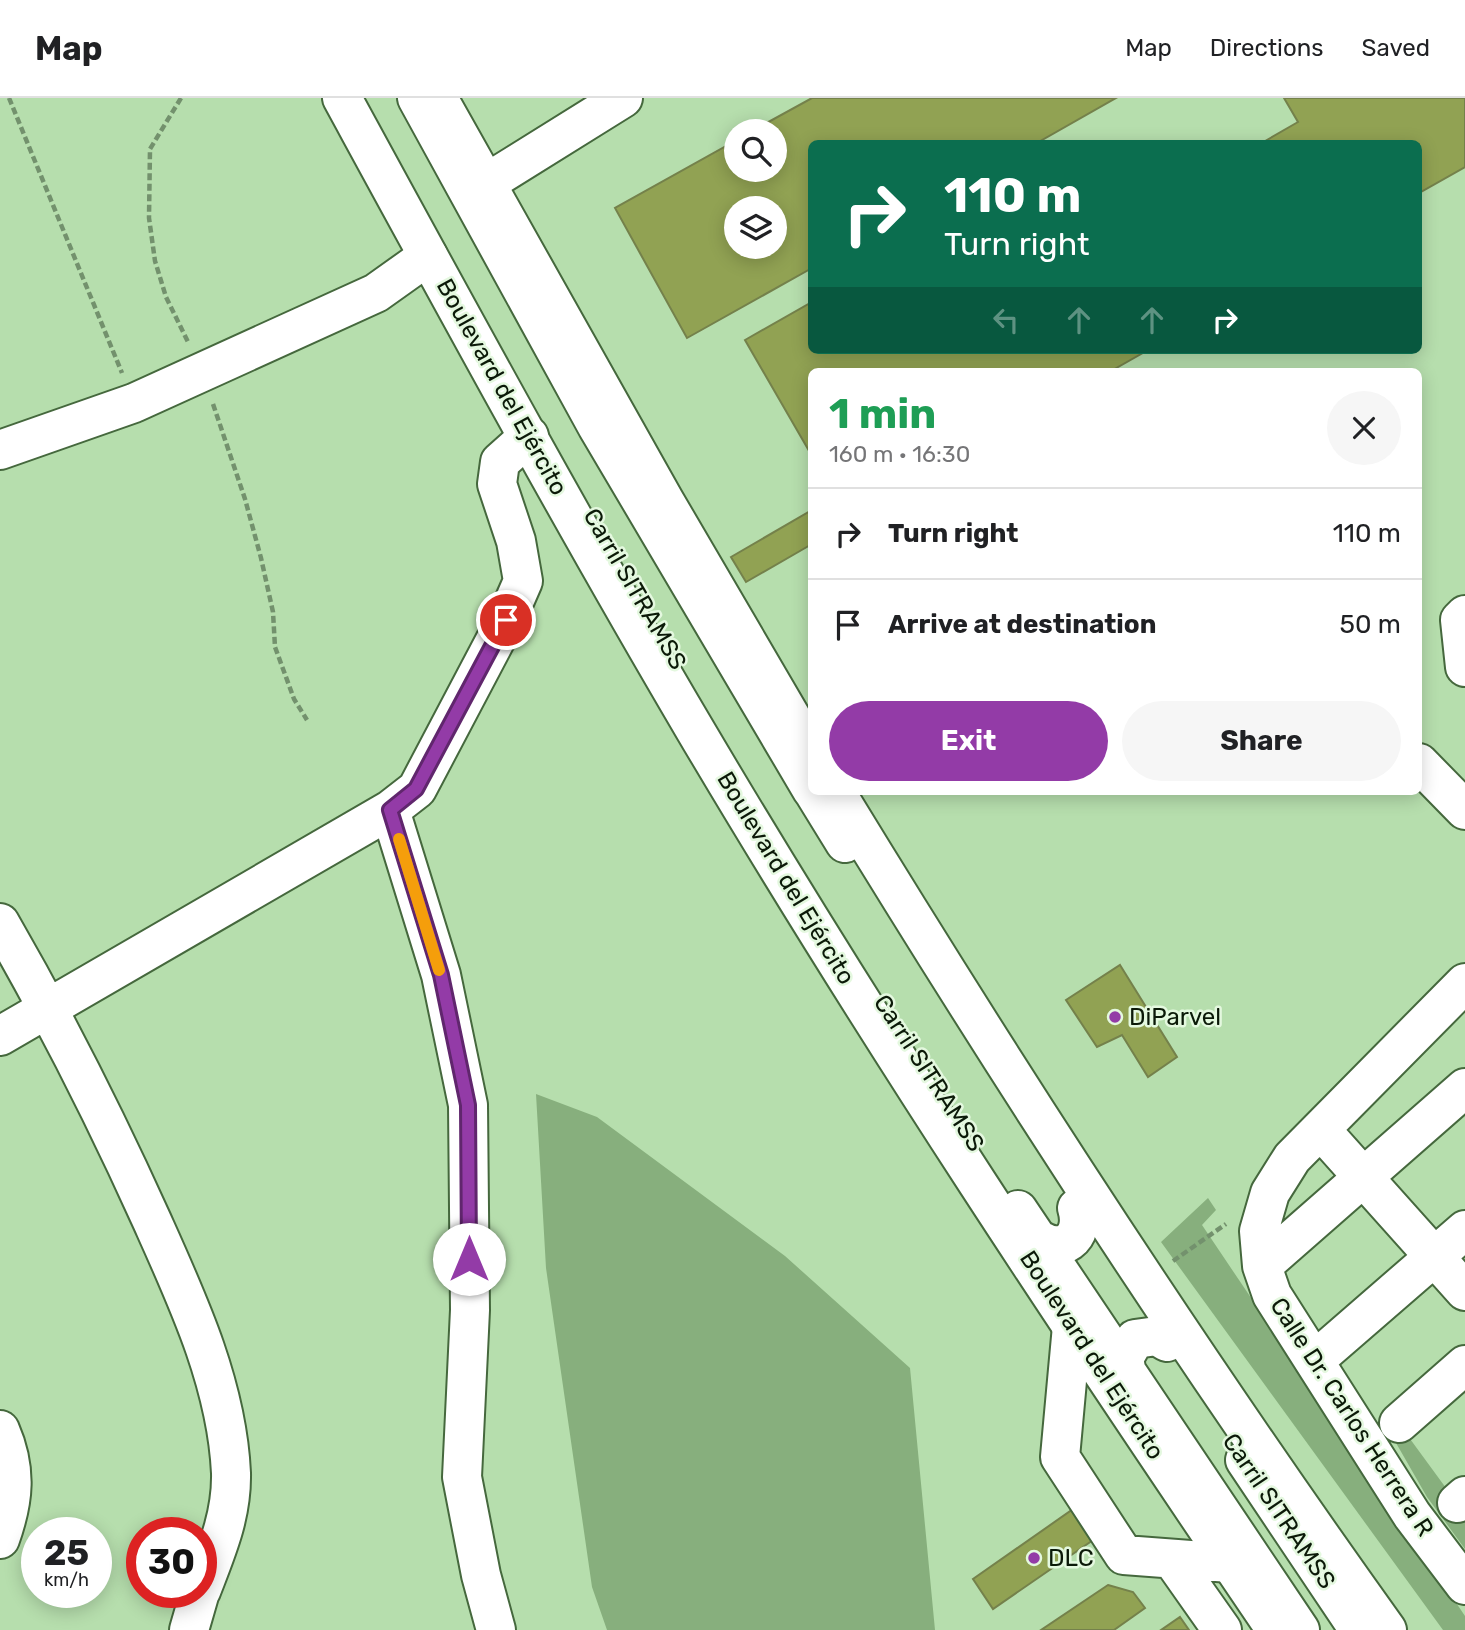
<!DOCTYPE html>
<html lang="en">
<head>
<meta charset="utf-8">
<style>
  :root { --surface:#fff; --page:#f6f6f6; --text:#202124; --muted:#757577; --line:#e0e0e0; --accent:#933ba7 }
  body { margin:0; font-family:Rubik,sans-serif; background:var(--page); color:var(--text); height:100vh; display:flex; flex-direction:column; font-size:26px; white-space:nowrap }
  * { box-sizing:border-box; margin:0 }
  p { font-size:23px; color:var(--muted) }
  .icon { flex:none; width:38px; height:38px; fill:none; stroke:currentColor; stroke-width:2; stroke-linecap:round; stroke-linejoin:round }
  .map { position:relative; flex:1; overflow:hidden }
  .drawer { position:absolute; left:808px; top:270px; width:614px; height:427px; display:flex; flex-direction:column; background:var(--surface); border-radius:10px; box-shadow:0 4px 18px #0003 }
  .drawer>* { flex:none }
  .hud { position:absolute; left:808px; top:42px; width:614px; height:214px; border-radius:10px; box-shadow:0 4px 18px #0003; background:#0b6e4f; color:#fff; overflow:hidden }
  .controls { position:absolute; left:724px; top:21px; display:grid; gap:14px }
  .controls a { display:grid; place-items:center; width:63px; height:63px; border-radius:50%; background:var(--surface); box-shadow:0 4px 18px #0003; font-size:35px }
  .speed { position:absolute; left:21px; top:1419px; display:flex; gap:14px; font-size:35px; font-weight:700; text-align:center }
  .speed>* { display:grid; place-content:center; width:91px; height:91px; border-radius:50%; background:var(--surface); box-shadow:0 4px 18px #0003; line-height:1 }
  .speed small { font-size:18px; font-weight:400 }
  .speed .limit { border:10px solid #d22; background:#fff; color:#111 }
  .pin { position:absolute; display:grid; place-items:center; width:60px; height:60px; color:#fff; margin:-30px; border:4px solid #fff; border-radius:50%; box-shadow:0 2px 7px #0007 }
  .me { position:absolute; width:77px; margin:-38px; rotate:0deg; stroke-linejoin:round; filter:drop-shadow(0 0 5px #0008) }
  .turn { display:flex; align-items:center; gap:24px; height:147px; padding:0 21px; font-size:32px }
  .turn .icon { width:91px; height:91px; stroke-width:2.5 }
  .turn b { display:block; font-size:49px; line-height:60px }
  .lanes { display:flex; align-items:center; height:66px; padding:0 21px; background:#0003; justify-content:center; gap:35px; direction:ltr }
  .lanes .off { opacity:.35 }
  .round { display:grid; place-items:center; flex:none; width:74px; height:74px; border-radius:37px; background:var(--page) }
  .overview { display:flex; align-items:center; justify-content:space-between; height:119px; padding:0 21px }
  h1 { font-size:42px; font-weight:700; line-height:52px; color:#1e9e55 }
  .cta { display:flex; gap:14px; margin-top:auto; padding:14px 21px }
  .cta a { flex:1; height:80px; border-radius:42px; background:var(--accent); color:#fff; font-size:28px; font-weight:700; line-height:80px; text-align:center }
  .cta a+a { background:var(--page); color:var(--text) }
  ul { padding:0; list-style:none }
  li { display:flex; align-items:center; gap:21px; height:91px; padding:0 21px; border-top:2px solid var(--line) }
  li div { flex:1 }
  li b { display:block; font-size:26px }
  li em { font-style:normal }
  header { display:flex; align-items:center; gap:42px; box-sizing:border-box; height:98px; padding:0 35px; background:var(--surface); border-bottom:2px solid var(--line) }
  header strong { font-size:33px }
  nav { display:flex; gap:38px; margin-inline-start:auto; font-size:24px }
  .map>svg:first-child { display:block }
</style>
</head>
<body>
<header>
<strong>Map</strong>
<nav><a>Map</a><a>Directions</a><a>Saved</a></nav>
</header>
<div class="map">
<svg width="1465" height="1532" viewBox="0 0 1465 1532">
  <rect width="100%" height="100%" fill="#b6dead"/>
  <path fill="#87af7d" d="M536,996L597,1019L785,1158L910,1270L935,1532H607L592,1489L546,1170Z
    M1208,1100L1216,1112L1202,1127L1465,1518V1532H1443L1161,1144Z
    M1384,1324L1405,1334L1465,1416V1451L1427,1399Z"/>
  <path fill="#91a253" stroke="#74814b" stroke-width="2" fill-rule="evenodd" d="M812,0H1116L1035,46H812V170L687,240L615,110L737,42V72H775V33H752ZM737,110H775V149H737Z
    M1284,0H1465V69L1419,95V46H1260L1298,24Z
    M812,204V252H1148L1111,273H812V358L745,242Z
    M812,412V446L746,484L731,459Z
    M1120,867L1177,959L1148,979L1122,937L1097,949L1066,902Z
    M1076,1409L1096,1440L993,1511L973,1481Z
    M1108,1487L1133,1494L1145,1510L1114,1532H1041Z
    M1180,1519L1189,1532H1161Z"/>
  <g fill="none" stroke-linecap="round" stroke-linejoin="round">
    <defs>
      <path id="minor" d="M485,86L623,0
        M0,352L134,305L376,195L428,158
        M1465,517L1460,522L1465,569
        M1419,665L1465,712
        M390,712L441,877L468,1007L470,1212L462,1379L481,1477L496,1532
        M0,825C56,922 106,1021 152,1123C188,1203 227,1287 231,1375C232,1418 216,1454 201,1493
        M1465,885L1292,1060L1270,1095L1259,1133L1262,1168L1272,1197L1412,1417L1465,1487
        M0,938L390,712L417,691L506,522L523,483L516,443L497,386L500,364L529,338
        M1321,1032L1465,1193
        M1262,1168L1465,990
        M1072,1228L1060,1359L1124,1457L1230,1465
        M1314,1263L1465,1132
        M1399,1325L1465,1267
        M0,1332C17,1371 14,1402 0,1441
        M1457,1405L1465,1398
        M1172,1461L1222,1532
        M189,1532L200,1494"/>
      <path id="major" d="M417,0L597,328L812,692
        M813,693L845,745
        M1018,1112L1300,1532
        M1036,1139C1061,1159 1086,1140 1077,1110
        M1126,1271L1124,1260L1135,1241L1157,1238L1167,1244
        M1245,1362L1359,1532"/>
      <path id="highway" d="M342,0C457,211 572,423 694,630C876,938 1075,1236 1276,1532
        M438,0L664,402L812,655
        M835,693C1009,978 1192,1260 1387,1532"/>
    </defs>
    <use href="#minor" stroke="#45683d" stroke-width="42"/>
    <use href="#major" stroke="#45683d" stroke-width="42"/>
    <use href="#highway" stroke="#45683d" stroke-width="42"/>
    <path stroke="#73916d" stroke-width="4.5" stroke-dasharray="7 3.5" stroke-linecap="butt" d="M9,0L122,275
      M181,0L150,51L149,120L155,163L166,199L189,246
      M213,306L245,401L261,460L273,514L275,549L294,601L307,622
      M1173,1163L1226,1126"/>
    <use href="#minor" stroke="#fff" stroke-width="38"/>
    <use href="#major" stroke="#fff" stroke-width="38"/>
    <use href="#highway" stroke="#fff" stroke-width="38"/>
  </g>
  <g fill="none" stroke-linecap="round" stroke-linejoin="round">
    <defs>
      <path id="route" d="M469,1161L468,1007L441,877L390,712L416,691L506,522"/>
    </defs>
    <use href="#route" stroke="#60266d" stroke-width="18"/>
    <use href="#route" stroke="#933ba7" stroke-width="12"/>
    <path stroke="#f59e0b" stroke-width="12" d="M399,741L439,872"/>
  </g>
  <g fill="#933ba7" stroke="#e4f8df" stroke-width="2.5">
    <circle cx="1115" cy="919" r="7"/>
    <circle cx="1034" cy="1460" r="7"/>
  </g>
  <g text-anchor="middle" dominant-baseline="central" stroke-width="5" stroke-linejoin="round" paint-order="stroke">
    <g font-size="24" fill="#0b1908" stroke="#e4f8df">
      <text transform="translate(502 289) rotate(61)">Boulevard del Ejército</text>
      <text transform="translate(635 491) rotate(60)">Carril SITRAMSS</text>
      <text transform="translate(786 780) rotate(59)">Boulevard del Ejército</text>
      <text transform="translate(929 975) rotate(57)">Carril SITRAMSS</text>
      <text transform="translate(1092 1257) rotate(57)">Boulevard del Ejército</text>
      <text transform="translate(1352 1319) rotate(57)">Calle Dr. Carlos Herrera R</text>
      <text transform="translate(1279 1413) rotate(56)">Carril SITRAMSS</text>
    </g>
    <g font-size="24" fill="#0b1908" stroke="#e4f8df" text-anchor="start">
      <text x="1129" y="919">DiParvel</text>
      <text x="1048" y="1460">DLC</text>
    </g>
  </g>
</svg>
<div class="controls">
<a><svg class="icon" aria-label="search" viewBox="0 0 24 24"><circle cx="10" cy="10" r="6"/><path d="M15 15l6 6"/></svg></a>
<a><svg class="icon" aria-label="layers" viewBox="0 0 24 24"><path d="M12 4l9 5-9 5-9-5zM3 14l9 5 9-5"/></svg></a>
</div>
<div class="speed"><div>25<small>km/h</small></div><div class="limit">30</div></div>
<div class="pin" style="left:506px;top:522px;background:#d93025"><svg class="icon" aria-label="arrive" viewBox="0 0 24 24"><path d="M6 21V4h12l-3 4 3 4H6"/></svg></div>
<svg class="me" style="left:469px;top:1161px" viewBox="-20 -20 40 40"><circle r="19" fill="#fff"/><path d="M0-13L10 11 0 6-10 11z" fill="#933ba7"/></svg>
<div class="hud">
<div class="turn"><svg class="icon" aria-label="right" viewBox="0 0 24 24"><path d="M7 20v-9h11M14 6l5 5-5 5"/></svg><div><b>110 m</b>Turn right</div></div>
<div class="lanes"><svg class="icon off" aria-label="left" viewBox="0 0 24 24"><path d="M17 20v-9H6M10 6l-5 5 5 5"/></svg><svg class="icon off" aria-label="ahead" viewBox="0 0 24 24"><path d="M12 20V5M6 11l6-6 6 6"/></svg><svg class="icon off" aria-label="ahead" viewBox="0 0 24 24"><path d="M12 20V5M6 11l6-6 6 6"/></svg><svg class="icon" aria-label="right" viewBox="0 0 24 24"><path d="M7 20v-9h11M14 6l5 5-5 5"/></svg></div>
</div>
<section class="drawer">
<div class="overview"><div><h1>1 min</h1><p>160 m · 16:30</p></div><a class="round"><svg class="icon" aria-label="close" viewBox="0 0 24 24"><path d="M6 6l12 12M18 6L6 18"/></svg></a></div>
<ul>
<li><svg class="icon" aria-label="right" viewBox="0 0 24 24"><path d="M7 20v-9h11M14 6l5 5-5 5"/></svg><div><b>Turn right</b></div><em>110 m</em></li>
<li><svg class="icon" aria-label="arrive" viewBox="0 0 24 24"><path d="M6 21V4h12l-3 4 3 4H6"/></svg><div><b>Arrive at destination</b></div><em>50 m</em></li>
</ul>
<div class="cta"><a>Exit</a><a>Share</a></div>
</section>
</div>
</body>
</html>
